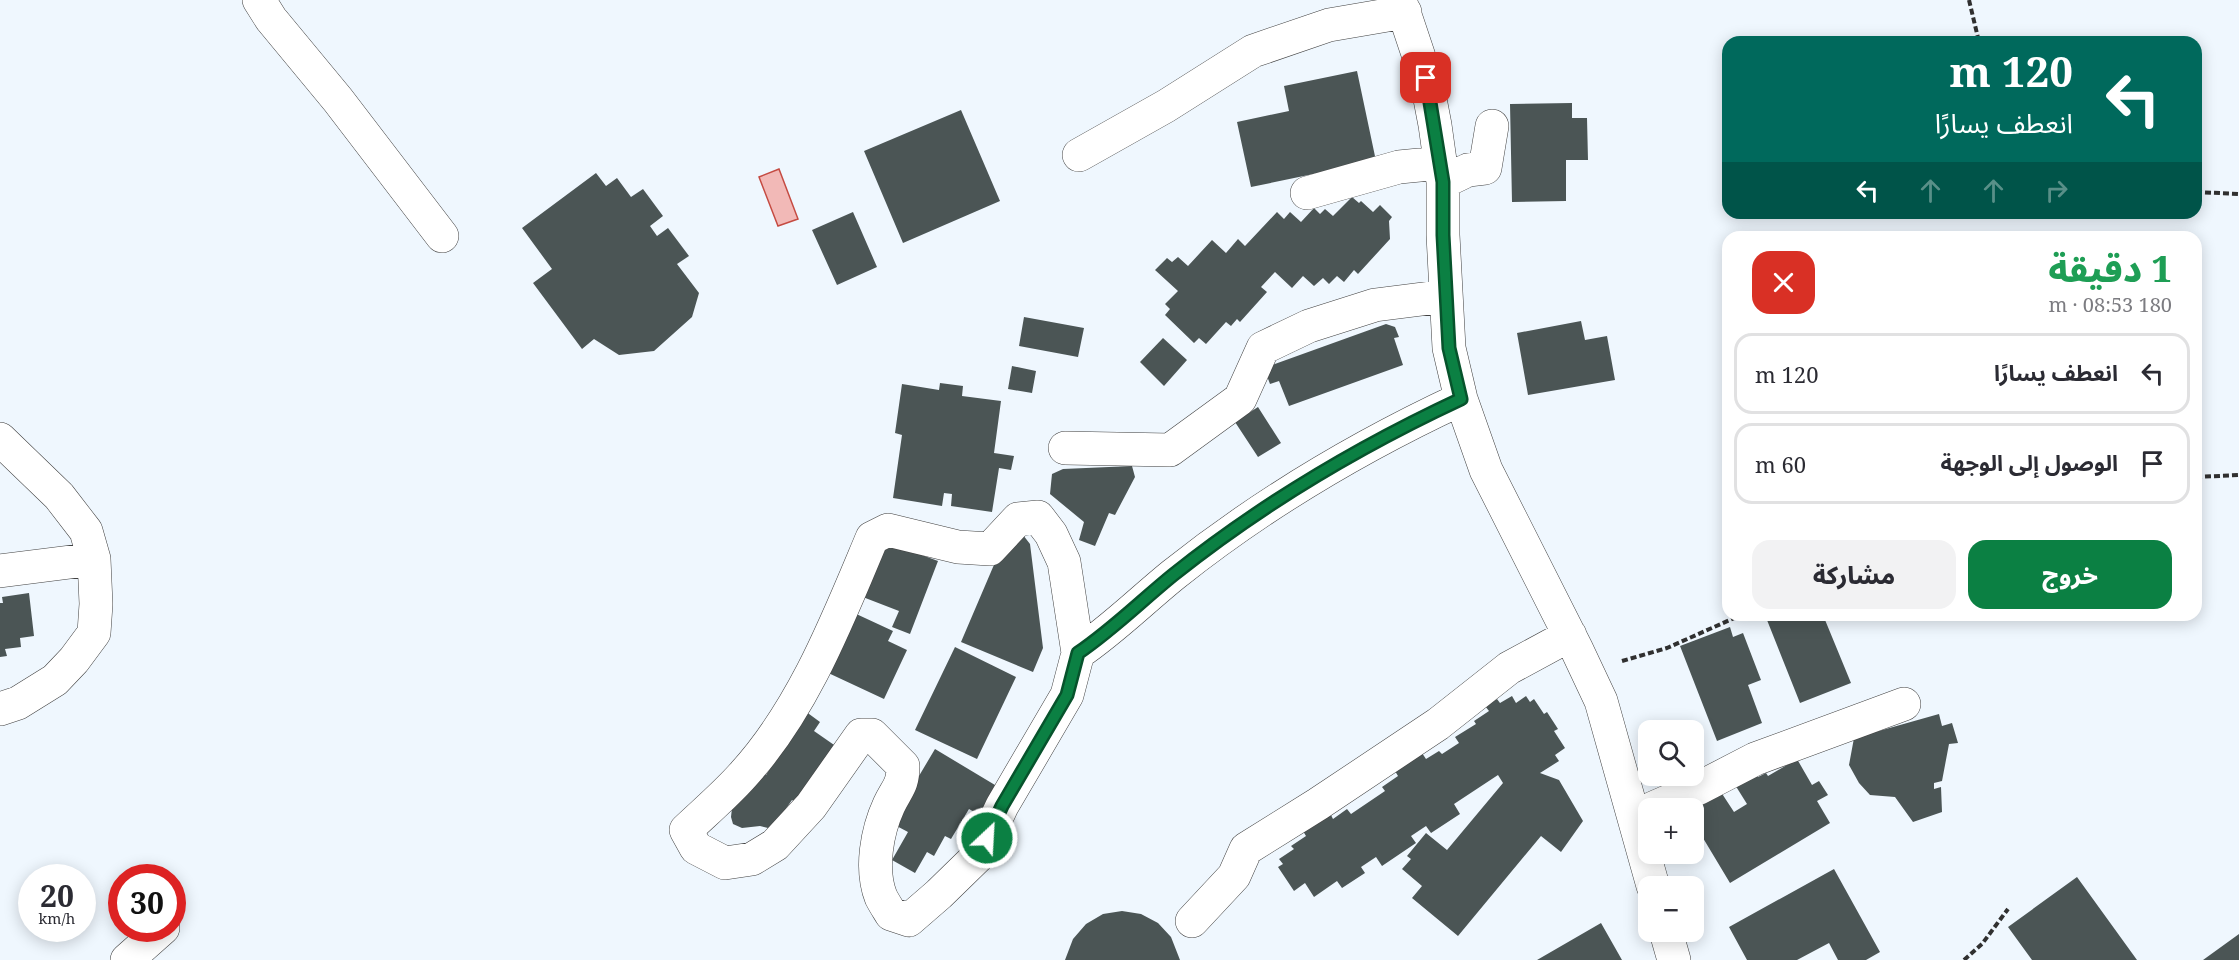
<!DOCTYPE html>
<html lang="ar">
<head>
<meta charset="utf-8">
<style>
  :root { --surface:#fff; --page:#f2f2f3; --text:#2b2b33; --muted:#7c7c81; --line:#e1e1e2; --accent:#0b8043 }
  body { margin:0; font-family:"Noto Serif","Noto Sans Arabic",serif; background:var(--page); color:var(--text); direction:rtl; height:100vh; display:flex; flex-direction:column; font-size:22px; white-space:nowrap }
  * { box-sizing:border-box; margin:0 }
  p { font-size:20px; color:var(--muted) }
  .icon { flex:none; width:33px; height:33px; fill:none; stroke:currentColor; stroke-width:2; stroke-linecap:round; stroke-linejoin:round }
  .map { position:relative; flex:1; overflow:hidden; direction:ltr }
  .sheet { position:absolute; left:1722px; top:231px; width:480px; height:390px; display:flex; flex-direction:column; background:var(--surface); border-radius:18px; box-shadow:0 3px 15px #0003; direction:rtl }
  .sheet>* { flex:none }
  .hud { position:absolute; left:1722px; top:36px; width:480px; height:183px; border-radius:18px; box-shadow:0 3px 15px #0003; direction:rtl; background:#00695c; color:#fff; overflow:hidden }
  .tools { position:absolute; left:1638px; top:720px; display:grid; gap:12px }
  .tools a { display:grid; place-items:center; width:66px; height:66px; border-radius:12px; background:var(--surface); box-shadow:0 3px 15px #0003; font-size:30px }
  .speed { position:absolute; left:18px; top:864px; display:flex; gap:12px; font-size:30px; font-weight:700; text-align:center }
  .speed>* { display:grid; place-content:center; width:78px; height:78px; border-radius:50%; background:var(--surface); box-shadow:0 3px 15px #0003; line-height:1 }
  .speed small { font-size:15px; font-weight:400 }
  .speed .limit { border:9px solid #d22; background:#fff; color:#111 }
  .pin { position:absolute; display:grid; place-items:center; width:51px; height:51px; color:#fff; margin:-26px; border-radius:12px; box-shadow:0 3px 9px #0006 }
  .me { position:absolute; width:66px; margin:-33px; rotate:25deg; stroke-linejoin:round; filter:drop-shadow(0 0 4px #0008) }
  .turn { display:flex; align-items:center; gap:21px; height:126px; padding:0 30px; font-size:27px }
  .turn .icon { width:78px; height:78px; stroke-width:2.5 }
  .turn b { display:block; font-size:42px; line-height:51px }
  .lanes { display:flex; align-items:center; height:57px; padding:0 30px; background:#0003; justify-content:center; gap:30px; direction:ltr }
  .lanes .off { opacity:.35 }
  .round { display:grid; place-items:center; flex:none; width:63px; height:63px; border-radius:18px; background:var(--page) }
  .head { display:flex; align-items:center; justify-content:space-between; height:102px; padding:0 30px }
  h1 { font-size:36px; font-weight:800; line-height:45px; color:#1e9e55 }
  .cta { display:flex; gap:12px; margin-top:auto; padding:12px 30px }
  .cta a { flex:1; height:69px; border-radius:18px; background:var(--accent); color:#fff; font-size:24px; font-weight:800; line-height:69px; text-align:center }
  .cta a+a { background:var(--page); color:var(--text) }
  ul { padding:0; list-style:none }
  li { display:flex; align-items:center; gap:18px; height:81px; margin:0 12px 9px; padding:0 18px; border:3px solid var(--line); border-radius:18px }
  li div { flex:1 }
  li b { display:block; font-size:22px }
  li em { font-style:normal }
  .map>svg:first-child { display:block }
</style>
</head>
<body>
<div class="map">
<svg width="2239" height="960" viewBox="0 0 2239 960">
  <rect width="100%" height="100%" fill="#eff7fe"/>
  <path fill="#f2b9b7" stroke="#c54b42" stroke-width="1.5" d="M779,169L798,219L778,226L759,177Z"/>
  <path fill="#4b5555" d="M1357,71L1376,161L1251,187L1237,122L1289,111L1284,86Z
    M1572,103V118H1587L1588,160H1566V201L1512,202L1510,104Z
    M961,110L1000,201L903,243L864,151Z
    M596,173L606,186L617,178L631,197L643,189L663,216L650,226L657,236L668,228L689,256L677,264L699,293L692,317L654,351L619,355L594,339L582,349L533,283L552,269L522,228Z
    M1352,197L1359,203L1361,201L1373,212L1380,205L1392,217L1389,221L1390,239L1358,274L1354,270L1344,282L1337,276L1329,284L1323,278L1314,286L1303,276L1292,288L1275,272L1261,287L1267,292L1240,322L1237,319L1231,326L1226,322L1206,344L1199,338L1194,343L1165,315L1170,309L1165,304L1178,291L1155,270L1167,258L1172,262L1178,257L1188,266L1212,240L1226,253L1238,239L1245,246L1277,212L1284,219L1290,212L1301,222L1314,208L1320,214L1325,209L1333,216Z
    M853,212L877,267L837,285L812,230Z
    M1024,317L1084,328L1078,357L1019,346Z
    M1581,321L1585,340L1607,336L1615,380L1528,395L1517,333Z
    M1386,324L1395,327L1399,337L1394,338L1403,365L1289,406L1279,381L1270,384L1264,368Z
    M1163,338L1187,360L1164,386L1140,362Z
    M1012,366L1036,371L1032,393L1008,389Z
    M940,383L963,386L962,396L1001,401L994,453L1014,456L1011,470L999,468L992,512L951,506L952,494L944,493L942,506L893,498L902,435L895,433L902,384L939,390Z
    M1258,407L1281,443L1258,457L1235,422Z
    M1132,466L1135,477L1115,515L1109,513L1095,546L1079,540L1084,522L1050,494L1052,474L1063,469Z
    M1023,535L1030,544L1043,648L1033,672L961,642L1005,539Z
    M876,542L911,551L938,561L910,634L892,627L899,611L855,594Z
    M29,593L34,636L20,638L21,647L5,649L7,656L0,657V603H3L2,597Z
    M852,612L893,631L888,641L907,650L884,699L824,671Z
    M1765,615H1823L1851,683L1800,703Z
    M1730,627L1733,637L1743,633L1761,680L1748,685L1762,723L1717,741L1680,646Z
    M955,647L1016,677L977,759L915,730Z
    M1512,696L1516,703L1526,696L1530,702L1534,699L1544,714L1547,712L1558,729L1554,731L1565,748L1555,755L1559,761L1540,773L1559,780L1583,821L1561,852L1541,836L1458,936L1412,898L1422,886L1402,869L1411,859L1407,856L1426,833L1447,850L1503,783L1498,775L1454,804L1460,814L1431,833L1426,826L1411,836L1416,843L1382,866L1376,857L1361,867L1365,873L1342,888L1337,881L1314,897L1305,883L1294,891L1278,867L1283,864L1279,859L1294,849L1291,846L1306,836L1303,831L1330,813L1333,819L1347,809L1351,814L1385,791L1382,787L1398,776L1395,771L1422,753L1426,759L1439,751L1442,754L1459,743L1455,737L1476,724L1474,721L1489,711L1485,706L1497,699L1500,703Z
    M805,711L820,722L814,731L837,747L799,805L792,800L772,829L760,826L742,828L733,824L731,817L732,808L758,770L766,775Z
    M1939,714L1942,726L1952,723L1958,743L1949,744L1942,781L1934,783V789L1941,787L1942,812L1913,822L1895,797L1870,795L1859,783L1849,765L1854,738Z
    M935,749L1000,788L983,817L969,809L951,839L945,836L934,856L927,852L915,873L892,860L908,832L891,823Z
    M1797,759L1812,785L1819,781L1828,795L1817,801L1830,823L1730,883L1694,823V808H1685L1717,786L1734,812L1747,804L1732,780L1752,768L1758,777L1766,773L1768,776Z
    M1834,869L1880,952L1866,960H1838L1829,943L1797,960H1747L1729,927Z
    M2077,877L2137,960H2032L2008,927Z
    M1122,911L1141,914L1158,923L1171,937L1180,960H1065L1073,939L1086,924L1103,914Z
    M1601,923L1622,960H1537Z
    M2239,934V960H2203Z"/>
  <g fill="none" stroke-linecap="round" stroke-linejoin="round">
    <defs>
      <path id="minor" d="M259,0L271,19L338,100L442,236
        M1400,0L1426,78L1435,125L1443,182V235L1449,348L1461,399L1486,470L1577,650L1601,701L1653,886
        M1079,155L1166,106L1253,51L1329,25L1405,12
        M1443,182L1468,170L1485,168L1492,126
        M1307,193L1399,167L1440,163
        M0,439L59,496L86,531L94,559L96,604L94,633L74,660L55,680L18,703L0,709
        M1065,448L1170,450L1240,399L1263,348L1309,326L1375,305L1446,296
        M0,571L94,559
        M1078,653L1064,562L1051,534L1038,517L1018,519L990,549L958,547L888,530L872,538C838,619 803,710 742,776C725,795 705,812 686,830L696,848L725,863L752,859L775,845L811,806L861,735H872L903,766C903,786 897,788 889,805C877,831 870,869 881,897C884,903 888,909 891,914L909,920L939,894L979,855L1002,806L1067,695L1078,653C1112,630 1141,601 1173,575C1262,504 1358,447 1461,399
        M1653,808L1699,788L1755,759L1904,704
        M1192,921L1234,876L1246,849L1318,804L1438,724L1509,668L1570,635
        M1666,932L1674,960
        M127,960L163,928"/>
    </defs>
    <use href="#minor" stroke="#414141" stroke-width="34"/>
    <path stroke="#303030" stroke-width="4" stroke-dasharray="6 3" stroke-linecap="butt" d="M1969,0L1979,42
      M2196,192L2239,194
      M2196,477L2239,475
      M1622,661L1667,648L1741,615
      M1964,960L1982,944L2008,909"/>
    <use href="#minor" stroke="#fff" stroke-width="33"/>
  </g>
  <g fill="none" stroke-linecap="round" stroke-linejoin="round">
    <defs>
      <path id="route" d="M987,838L1002,806L1067,695L1078,653C1112,630 1141,601 1173,575C1262,504 1358,447 1461,399L1449,348L1443,235V182L1426,78"/>
    </defs>
    <use href="#route" stroke="#07532c" stroke-width="15"/>
    <use href="#route" stroke="#0b8043" stroke-width="10"/>
  </g>
</svg>
<div class="tools">
<a><svg class="icon" aria-label="search" viewBox="0 0 24 24"><circle cx="10" cy="10" r="6"/><path d="M15 15l6 6"/></svg></a>
<a>+</a>
<a>−</a>
</div>
<div class="speed"><div>20<small>km/h</small></div><div class="limit">30</div></div>
<div class="pin" style="left:1426px;top:78px;background:#d93025"><svg class="icon" aria-label="arrive" viewBox="0 0 24 24"><path d="M6 21V4h12l-3 4 3 4H6"/></svg></div>
<svg class="me" style="left:987px;top:838px" viewBox="-20 -20 40 40"><circle r="17" fill="#0b8043" stroke="#fff" stroke-width="3"/><path d="M0-11L8 9 0 5-8 9z" fill="#fff"/></svg>
<div class="hud">
<div class="turn"><svg class="icon" aria-label="left" viewBox="0 0 24 24"><path d="M17 20v-9H6M10 6l-5 5 5 5"/></svg><div><b>120 m</b>انعطف يسارًا</div></div>
<div class="lanes"><svg class="icon" aria-label="left" viewBox="0 0 24 24"><path d="M17 20v-9H6M10 6l-5 5 5 5"/></svg><svg class="icon off" aria-label="ahead" viewBox="0 0 24 24"><path d="M12 20V5M6 11l6-6 6 6"/></svg><svg class="icon off" aria-label="ahead" viewBox="0 0 24 24"><path d="M12 20V5M6 11l6-6 6 6"/></svg><svg class="icon off" aria-label="right" viewBox="0 0 24 24"><path d="M7 20v-9h11M14 6l5 5-5 5"/></svg></div>
</div>
<section class="sheet">
<div class="head"><div><h1>1 دقيقة</h1><p>180 m · 08:53</p></div><a class="round" style="background:#d93025;color:#fff"><svg class="icon" aria-label="close" viewBox="0 0 24 24"><path d="M6 6l12 12M18 6L6 18"/></svg></a></div>
<ul>
<li><svg class="icon" aria-label="left" viewBox="0 0 24 24"><path d="M17 20v-9H6M10 6l-5 5 5 5"/></svg><div><b>انعطف يسارًا</b></div><em>120 m</em></li>
<li><svg class="icon" aria-label="arrive" viewBox="0 0 24 24"><path d="M6 21V4h12l-3 4 3 4H6"/></svg><div><b>الوصول إلى الوجهة</b></div><em>60 m</em></li>
</ul>
<div class="cta"><a>خروج</a><a>مشاركة</a></div>
</section>
</div>
</body>
</html>
